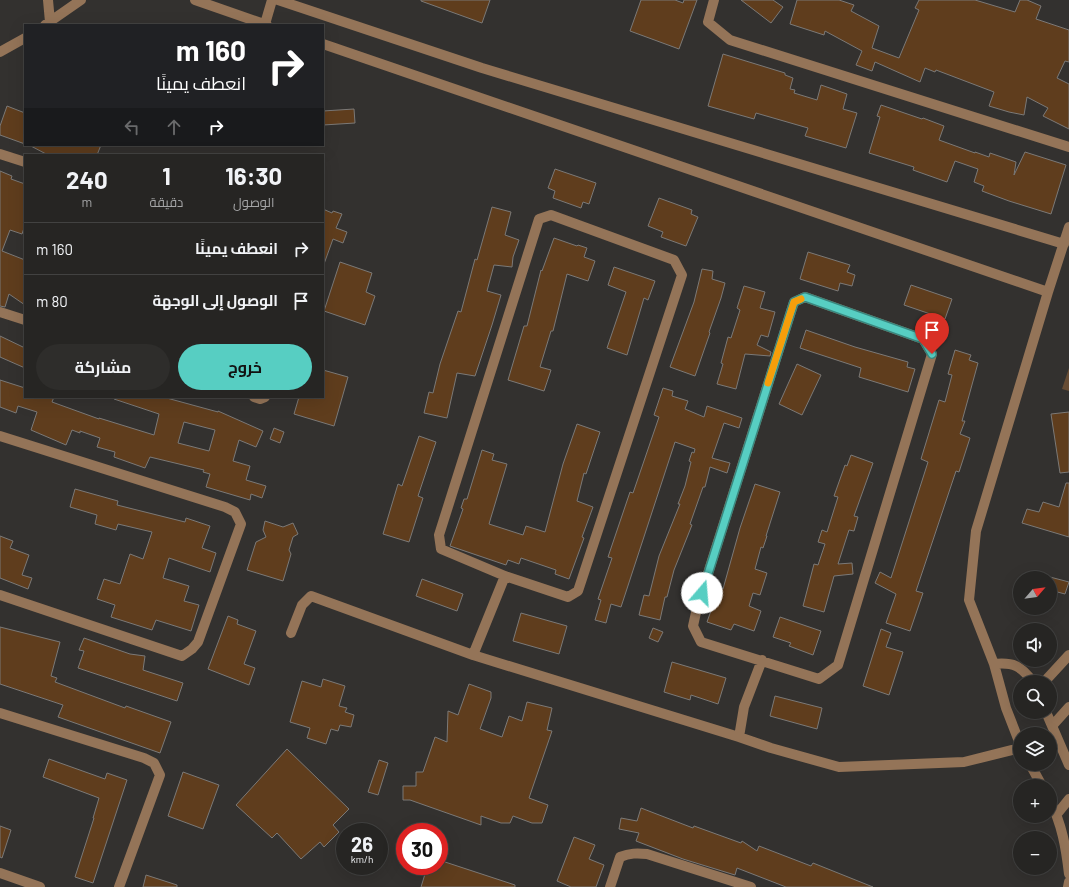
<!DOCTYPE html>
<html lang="ar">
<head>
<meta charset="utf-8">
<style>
  :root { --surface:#262523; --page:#2e2d2b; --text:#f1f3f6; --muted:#a4a5a6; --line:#424241; --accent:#57cec2 }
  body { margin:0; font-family:Barlow,Cairo,sans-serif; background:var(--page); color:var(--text); direction:rtl; height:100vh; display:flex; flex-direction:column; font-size:15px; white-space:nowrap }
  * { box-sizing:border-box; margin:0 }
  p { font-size:13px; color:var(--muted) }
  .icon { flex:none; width:22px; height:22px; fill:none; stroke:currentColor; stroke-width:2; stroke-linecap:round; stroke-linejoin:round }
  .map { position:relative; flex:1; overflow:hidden; direction:ltr }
  .drawer { position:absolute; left:24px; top:154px; width:300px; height:244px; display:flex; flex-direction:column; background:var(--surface); border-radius:0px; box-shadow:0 4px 16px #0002,0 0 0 1px var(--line); direction:rtl }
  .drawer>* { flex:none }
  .top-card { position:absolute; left:24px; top:24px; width:300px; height:122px; border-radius:0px; box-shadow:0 4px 16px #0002,0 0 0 1px var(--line); direction:rtl; background:#202124; color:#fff; overflow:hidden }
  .needle { width:26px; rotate:62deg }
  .tools { position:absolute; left:1013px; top:571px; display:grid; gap:8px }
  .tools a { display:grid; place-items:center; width:44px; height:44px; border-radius:50%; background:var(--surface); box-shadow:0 4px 16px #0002,0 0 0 1px var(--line); font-size:20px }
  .speed { position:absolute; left:336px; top:823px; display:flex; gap:8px; font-size:20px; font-weight:700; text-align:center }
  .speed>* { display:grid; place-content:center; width:52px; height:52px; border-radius:50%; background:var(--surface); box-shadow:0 4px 16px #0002,0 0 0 1px var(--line); line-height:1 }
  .speed small { font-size:10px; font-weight:400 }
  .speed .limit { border:6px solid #d22; background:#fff; color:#111 }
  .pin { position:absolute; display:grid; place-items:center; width:34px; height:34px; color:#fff; margin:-41px -17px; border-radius:50% 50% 50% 0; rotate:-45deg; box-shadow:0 0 4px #0007 }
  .pin .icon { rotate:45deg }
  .me { position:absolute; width:44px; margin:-22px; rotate:18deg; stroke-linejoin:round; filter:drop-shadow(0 0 3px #0008) }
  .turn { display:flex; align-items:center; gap:14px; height:84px; padding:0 12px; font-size:18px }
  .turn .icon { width:52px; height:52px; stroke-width:2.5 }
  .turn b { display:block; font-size:28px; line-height:34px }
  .lanes { display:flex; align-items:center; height:38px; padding:0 12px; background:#0003; justify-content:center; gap:20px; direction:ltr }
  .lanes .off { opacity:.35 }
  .eta { display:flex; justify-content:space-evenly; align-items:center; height:68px; text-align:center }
  .eta b { font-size:24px; font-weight:700; line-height:28px }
  .primary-button { display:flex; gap:8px; margin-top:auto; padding:8px 12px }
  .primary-button a { flex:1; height:46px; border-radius:24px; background:var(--accent); color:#111; font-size:16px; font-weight:700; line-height:46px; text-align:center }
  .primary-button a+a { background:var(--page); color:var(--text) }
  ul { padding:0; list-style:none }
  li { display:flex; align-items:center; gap:12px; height:52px; padding:0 12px; border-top:1px solid var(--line) }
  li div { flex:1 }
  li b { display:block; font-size:15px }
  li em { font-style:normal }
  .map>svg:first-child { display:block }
</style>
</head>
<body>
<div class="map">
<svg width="1069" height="887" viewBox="0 0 1069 887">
  <rect width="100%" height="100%" fill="#33312f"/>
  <path fill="#674c34" d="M1069,368V391L1062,389Z"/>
  <path fill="#5f3d1d" stroke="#7b7977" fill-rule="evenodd" d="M421,0H490L482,23L421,1Z
    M641,0H675L683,3L684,0H697L679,49L630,31Z
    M741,0H773L783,7L771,23Z
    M797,0H839L854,5L851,11L879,26L872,48L899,58L919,10L915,8L919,0H975L1015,12L1020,0H1027L1041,6L1036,19L1069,30V62L1065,61L1057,78L1069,84V129L1043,116L1048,108L1027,97L1024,115L1009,112L989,106L994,92L936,70L935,72L925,68L920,82L875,62L872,71L856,65L862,51L825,31L824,35L790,24Z
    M723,54L785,73V75L793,78L790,89L795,90L794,93L817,100L821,85L847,94L843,109L857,113L846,148L805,136L808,128L756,113L754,119L708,106Z
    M881,105L922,119L923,118L944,126L939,140L975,153V152L989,157L990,153L1016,162L1014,175L1025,152L1066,165L1051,214L1009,201L982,191L984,186L974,182L978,169L955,161L947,182L913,170L914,167L869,153L880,117L877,116Z
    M7,106L25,113V144L0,135V126Z
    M354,109L355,123L323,125V111Z
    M29,145H101L97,155H48Z
    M555,169L596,183L589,204L583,202L581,208L553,198L555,191L548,188Z
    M0,171L12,176L11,179L25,184V225L22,234L10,230L2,251L25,260V305L9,294L5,307L0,306Z
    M659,198L692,210L691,214L698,217L686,246L661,237L663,232L648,226Z
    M492,207L511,212L505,235L519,240L513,257L512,267L494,265L487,291L501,295L492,325L475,376L457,373L447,418L424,413L429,392L433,393L440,364L458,311L461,312L475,259L477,260Z
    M323,209L332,213L333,211L342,214L336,228L347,232L343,243L333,239L324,264H323Z
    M554,238L577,246L578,245L587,248L584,257L595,261L588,281L567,274L553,331H551L540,367L551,370L544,391L508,380L524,326H527L541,270L542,271Z
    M808,252L850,265L847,272L855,275L852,286L840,283L838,291L800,279Z
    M340,262L372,273L366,292L375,296L365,325L324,311Z
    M614,267L655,281L648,300L644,298L627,355L607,348L626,292L608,285Z
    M702,269L713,271L712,279L725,283L721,298L709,332L710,333L695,376L670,367L694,302Z
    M911,285L952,299L945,319L904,305Z
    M744,286L765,292L760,308L775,312L768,337L761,335L757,345L771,352L770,356L745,354L736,389L717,384L723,364L721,363L728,337L731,338L740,310L737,308Z
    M806,330L855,347L908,362L907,367L915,369L908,392L859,377L861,368L800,348Z
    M0,336L25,348V368L0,357Z
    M955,350L971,355L969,360L978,363L962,421H965L960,434L970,438L959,472L956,471L916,591L923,593L910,631L886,623L896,594L875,583L880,572L891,578L928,462L921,459L939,400L945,402L952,375L948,374Z
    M797,364L821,375L802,415L779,404Z
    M323,370L348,377L334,426L294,414L299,397H323Z
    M0,380L25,388V397H54L52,402L99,419V418L154,435L159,414L114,399V397H163L218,412V411L263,431L256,447L239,440L233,461L250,466L246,480L266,486L262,498L251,494L250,500L206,487L210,474L203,472L204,470L150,457L145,468L114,457L115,452L97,447L100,438L80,431V433L72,430L66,445L31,430L37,412L18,406L16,413L0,407ZM184,422L215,430L209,451L178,443Z
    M663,388L673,391L672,396L688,401L685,409L704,417L707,406L742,418L739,428L724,423L712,458L730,463L727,473L710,467L705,487H703L690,524L692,525L674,570L667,597H665L660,620L639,615L644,595L649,596L659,556L680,504H678L685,486L691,462L689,461L692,452L694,453L695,449L675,442L621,607L611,604L606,623L595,620L601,600L598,599L612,558L608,557L630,492L633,493L659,417L654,415Z
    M1069,412V472L1060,473L1051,414Z
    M577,424L600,432L586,474L584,473L577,501L593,507L582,537L584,538L569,579L555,574L556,570L521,558L519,564L508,560L506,565L450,546L463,509L461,508L464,499H467L482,450L494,454L492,460L507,464L489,524L523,535L526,526L545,532L563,464Z
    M274,428L284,432L280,443L270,439Z
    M419,436L436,442L418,496L423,498L409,542L383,534L398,484L402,486Z
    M851,455L873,463L854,516L858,517L854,531L849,530L838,564L852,563L853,574L834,576L824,612L803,606L814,564L818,565L825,544L818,542L822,530L827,532L838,497L834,496L845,465L847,466Z
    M1066,483H1069V537L1022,523L1027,509L1039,512L1043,502L1059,507Z
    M755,484L780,492L766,536H767L763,548L761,547L755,569L767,573L760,595L753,593L749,606L761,611L754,631L734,624L731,630L707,622L719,588L723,589L740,528Z
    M75,489L118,501L117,505L185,522L186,518L210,526L202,548L216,553L210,572L169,558L163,578L189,586L184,601L199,605L191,631L156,620L152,630L111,617L115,605L97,599L104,579L120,584L130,554L143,559L152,532L118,524L116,530L95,524L97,515L70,507Z
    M265,521L283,527L293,523L298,534L293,537L289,550L291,554L283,581L247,570L256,542L266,537L263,530Z
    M0,536L13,541L10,548L29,555L22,575L32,578L28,589L0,578Z
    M1050,577L1069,582L1065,594L1050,590Z
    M422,579L463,594L457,611L416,596Z
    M521,613L567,626L559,654L513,641Z
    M228,616L238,620L237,624L256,631L244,664L255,668L249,685L208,669Z
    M780,617L821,631L813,655L789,646L791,643L773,637Z
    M0,627L60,642L51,676L57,678L55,682L125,708L126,706L171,722L160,753L58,717L63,705L0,684Z
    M653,628L663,632L658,642L649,638Z
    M881,629L891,633L886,647L903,652L889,695L863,686Z
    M84,638L130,654L145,656L143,670L183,683L177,701L78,668L84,651L79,650Z
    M672,662L726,678L718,704L691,695L690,700L664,692Z
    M323,679L345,686L339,706L347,708L345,712L354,715L351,727L340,725L338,731L331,729L326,744L307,738L310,728L290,722L302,681L321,687Z
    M469,684L491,692V698L480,729L502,737L509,716L522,721L527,702L552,708L547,730L552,731L529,798L548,805L542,823H532L513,816L510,823H501L481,816V825L410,800H403V786H416V772H423L435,737L447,742L448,711L458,715Z
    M775,696L822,708L817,729L770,716Z
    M287,749L349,809L333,825L339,832L324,847L320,842L301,859L277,833L272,838L236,805Z
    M49,759L105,779L107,773L127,780L93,883L75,877L94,818H93L99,798L43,777Z
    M379,760L388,763L378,795L368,792Z
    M183,772L219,785L203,829L168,816Z
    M641,808L693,828L694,826L741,843L742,841L757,851L759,846L811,866L813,863L873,887H786L737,868L735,875L683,859L636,841L639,833L619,829L621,818L637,821Z
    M0,826L11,830L2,858L0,857Z
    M574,837L595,845L589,859L604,865L596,887H571L557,881Z
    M439,860L515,885V887H421L425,874L406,867L439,866Z
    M146,875L177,885V887H143Z"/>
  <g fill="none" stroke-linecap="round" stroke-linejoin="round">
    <path stroke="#947458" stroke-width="10" d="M48,0L50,22
      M195,0L267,25
      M278,0L482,68L1064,244
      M714,0L708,22L730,40L1069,147
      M265,24L272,0
      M45,25L81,0
      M323,44L1048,292
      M0,52L25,38
      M0,154L25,162
      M551,215L674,260L682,275L578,591L568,597L505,576L441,549L439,535L539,219Z
      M805,297L923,339L932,354L838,665L819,679L701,642L693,626L697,608L794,302Z
      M0,312L25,320
      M254,397L260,399L265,397
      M0,436L225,507L235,512L241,524L198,642L192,649L182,656L0,595
      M291,633L302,605L311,596L473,655L739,737L771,748L839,767L964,762L1020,748
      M473,655L505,576
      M994,664C1014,662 1021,666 1033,682
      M1043,682L1046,680L1069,655
      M1046,712L1069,765
      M0,713L144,758L154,763L160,775L119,887
      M1052,726L1069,707
      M739,737L744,707L762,660
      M1020,744L1006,708L994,664L969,600L976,531L1048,292L1069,227
      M1030,764L1042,786
      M1050,801C1062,824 1066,848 1069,874
      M1057,814L1069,799
      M0,873L40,887
      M610,887L620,857C630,853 637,853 647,854L751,887
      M1068,887L1069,882"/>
  </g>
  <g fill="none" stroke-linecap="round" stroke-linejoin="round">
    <defs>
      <path id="route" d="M702,593L794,302L805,297L923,339L932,354"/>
    </defs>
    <use href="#route" stroke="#39867e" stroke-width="10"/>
    <use href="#route" stroke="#57cec2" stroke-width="7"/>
    <path stroke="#f59e0b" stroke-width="7" d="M768,383L794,302L801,299"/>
  </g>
</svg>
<div class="tools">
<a><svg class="needle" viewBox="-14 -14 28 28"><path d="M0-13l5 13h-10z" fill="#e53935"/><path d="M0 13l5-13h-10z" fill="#a4a5a6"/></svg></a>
<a><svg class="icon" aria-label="sound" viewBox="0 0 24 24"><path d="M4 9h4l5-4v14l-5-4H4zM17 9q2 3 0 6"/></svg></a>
<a><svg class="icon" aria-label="search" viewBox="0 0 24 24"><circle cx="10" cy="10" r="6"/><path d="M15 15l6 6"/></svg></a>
<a><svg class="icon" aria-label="layers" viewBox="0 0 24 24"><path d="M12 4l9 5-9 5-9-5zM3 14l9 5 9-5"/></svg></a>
<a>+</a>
<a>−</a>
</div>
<div class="speed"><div>26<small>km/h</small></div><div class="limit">30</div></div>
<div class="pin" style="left:932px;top:354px;background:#d93025"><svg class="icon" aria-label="arrive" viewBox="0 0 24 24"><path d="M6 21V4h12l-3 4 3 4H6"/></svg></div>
<svg class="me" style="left:702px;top:593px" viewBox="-20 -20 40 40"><circle r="19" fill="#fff"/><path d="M0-13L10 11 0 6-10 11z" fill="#57cec2"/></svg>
<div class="top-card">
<div class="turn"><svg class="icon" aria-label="right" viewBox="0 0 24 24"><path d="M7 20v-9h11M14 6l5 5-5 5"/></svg><div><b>160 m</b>انعطف يمينًا</div></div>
<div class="lanes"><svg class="icon off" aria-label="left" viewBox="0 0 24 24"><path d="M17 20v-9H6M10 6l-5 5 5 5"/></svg><svg class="icon off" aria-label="ahead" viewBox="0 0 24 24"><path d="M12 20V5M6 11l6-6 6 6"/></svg><svg class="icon" aria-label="right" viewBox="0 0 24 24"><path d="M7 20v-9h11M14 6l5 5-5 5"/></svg></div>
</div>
<section class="drawer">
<div class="eta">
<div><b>16:30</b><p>الوصول</p></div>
<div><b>1</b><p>دقيقة</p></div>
<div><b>240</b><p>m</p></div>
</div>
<ul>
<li><svg class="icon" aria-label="right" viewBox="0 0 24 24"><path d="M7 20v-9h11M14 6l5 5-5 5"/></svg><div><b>انعطف يمينًا</b></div><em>160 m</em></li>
<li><svg class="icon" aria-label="arrive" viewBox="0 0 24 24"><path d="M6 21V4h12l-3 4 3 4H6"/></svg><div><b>الوصول إلى الوجهة</b></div><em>80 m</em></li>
</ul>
<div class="primary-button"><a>خروج</a><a>مشاركة</a></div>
</section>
</div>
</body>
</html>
